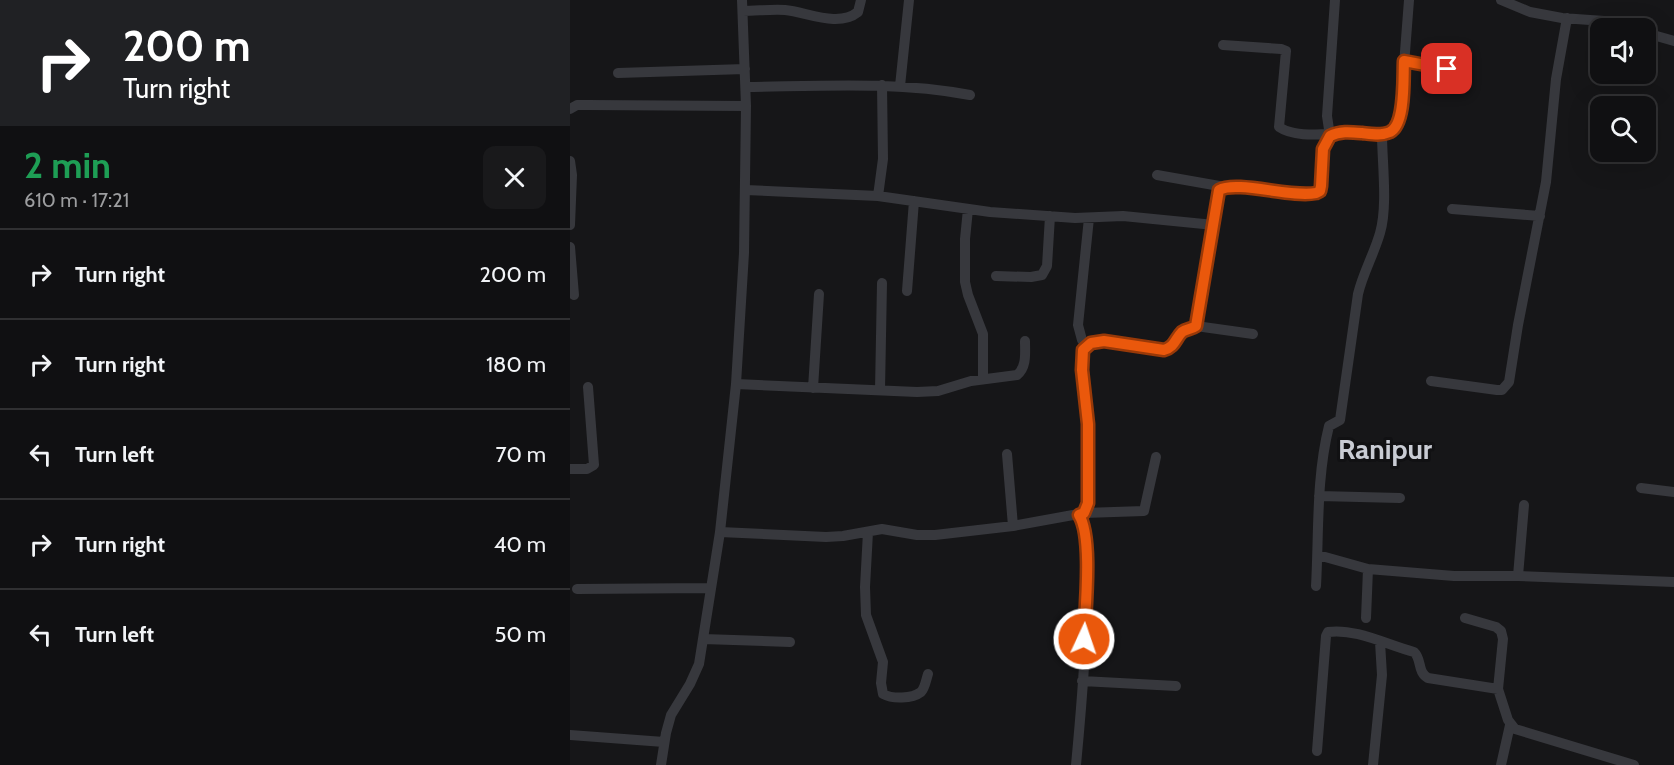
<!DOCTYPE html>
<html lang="en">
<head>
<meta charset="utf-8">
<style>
  :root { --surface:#101012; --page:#19191b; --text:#f1f3f6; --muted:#9c9d9f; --line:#303032 }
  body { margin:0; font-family:Cabin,sans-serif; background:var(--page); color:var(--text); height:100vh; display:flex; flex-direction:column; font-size:22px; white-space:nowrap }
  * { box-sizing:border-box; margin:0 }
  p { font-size:20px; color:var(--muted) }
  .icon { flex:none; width:33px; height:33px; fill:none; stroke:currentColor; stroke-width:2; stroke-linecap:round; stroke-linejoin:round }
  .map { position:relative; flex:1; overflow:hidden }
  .drawer { display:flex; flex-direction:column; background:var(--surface); width:570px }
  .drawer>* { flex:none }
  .top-card { background:#202124; color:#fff; overflow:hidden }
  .buttons { position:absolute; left:1020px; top:18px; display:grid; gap:12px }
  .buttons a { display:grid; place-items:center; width:66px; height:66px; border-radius:12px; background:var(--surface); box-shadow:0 6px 24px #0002,0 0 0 2px var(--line); font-size:30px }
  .pin { position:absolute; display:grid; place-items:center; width:51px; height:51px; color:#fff; margin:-26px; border-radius:12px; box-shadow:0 3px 9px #0006 }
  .me { position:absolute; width:66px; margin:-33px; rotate:3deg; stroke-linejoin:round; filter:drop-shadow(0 0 4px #0008) }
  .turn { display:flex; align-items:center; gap:21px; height:126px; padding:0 24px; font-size:27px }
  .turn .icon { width:78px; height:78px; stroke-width:2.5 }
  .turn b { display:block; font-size:42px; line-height:51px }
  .round { display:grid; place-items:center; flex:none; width:63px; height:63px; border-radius:12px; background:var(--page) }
  .head { display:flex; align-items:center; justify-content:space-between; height:102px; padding:0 24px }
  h1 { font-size:36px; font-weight:700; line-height:45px; color:#1e9e55 }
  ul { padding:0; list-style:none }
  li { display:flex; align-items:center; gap:18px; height:90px; padding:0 24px; border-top:2px solid var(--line) }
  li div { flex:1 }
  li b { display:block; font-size:22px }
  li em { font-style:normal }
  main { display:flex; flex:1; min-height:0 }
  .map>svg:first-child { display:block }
</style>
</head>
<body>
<main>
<section class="drawer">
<div class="top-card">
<div class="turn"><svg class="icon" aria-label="right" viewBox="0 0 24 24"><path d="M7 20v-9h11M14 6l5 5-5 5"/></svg><div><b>200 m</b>Turn right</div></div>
</div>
<div class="head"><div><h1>2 min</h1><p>610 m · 17:21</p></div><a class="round"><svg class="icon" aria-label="close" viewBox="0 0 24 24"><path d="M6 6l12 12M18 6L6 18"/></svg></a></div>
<ul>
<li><svg class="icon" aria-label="right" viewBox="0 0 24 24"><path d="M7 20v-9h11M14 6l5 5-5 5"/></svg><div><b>Turn right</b></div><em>200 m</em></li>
<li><svg class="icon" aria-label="right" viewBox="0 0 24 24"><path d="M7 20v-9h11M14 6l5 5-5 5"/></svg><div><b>Turn right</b></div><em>180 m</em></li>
<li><svg class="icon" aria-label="left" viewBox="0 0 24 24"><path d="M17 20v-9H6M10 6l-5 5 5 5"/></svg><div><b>Turn left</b></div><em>70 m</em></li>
<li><svg class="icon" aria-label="right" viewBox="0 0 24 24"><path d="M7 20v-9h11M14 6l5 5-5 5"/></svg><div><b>Turn right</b></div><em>40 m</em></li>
<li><svg class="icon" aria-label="left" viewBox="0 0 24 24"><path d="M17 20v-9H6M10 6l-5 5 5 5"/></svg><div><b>Turn left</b></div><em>50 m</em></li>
</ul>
</section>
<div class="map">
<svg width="1104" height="765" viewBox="0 0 1104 765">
  <rect width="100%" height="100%" fill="#161618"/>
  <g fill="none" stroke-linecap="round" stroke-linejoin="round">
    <path stroke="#37383d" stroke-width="10" d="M931,0L960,12L992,18L1034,21L1060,28
      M173,11C187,11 201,9 215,10C237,12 268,28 288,12L291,0
      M1076,33L1104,41
      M653,45L711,49L716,51L709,127C722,136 744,135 759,134
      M834,61L877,69
      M48,73L175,69
      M330,86L339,0
      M176,87C251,86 326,81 400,95
      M0,109L7,105H17L176,106
      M760,136L757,116L765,0
      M0,161L2,175L0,225
      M587,175L655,187
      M175,190L308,196L420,212L505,218L553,216L644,225
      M308,196L313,159L312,85
      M398,209L395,239V282L398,295L413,334V379
      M882,209L970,216
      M0,247L4,295
      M426,276L461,277L472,275L477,266L480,216
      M337,291L344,201
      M626,326L683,334
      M516,345L512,340L508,325L519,218
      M861,381L927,390H932L939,382L948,325L976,182L986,79L997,18
      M166,384L347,392L368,391L401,381L447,375C457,367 455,353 455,341
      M243,388L249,294
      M310,390L312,283
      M437,454L443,526
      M0,469H17L24,465L18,387
      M1071,488L1104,492
      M749,496L830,498
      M514,513L574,511L586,457
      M150,532L256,537L273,536L312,529L347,535H365L443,526L514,513L518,503V424L511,370L513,350L521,343L534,341L594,350L604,345L614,331L623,328L626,326L649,190C666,180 721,197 746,193L750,191L751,186L753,149L760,136C784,125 818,149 830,117L839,0
      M298,532L295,587L296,615L313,662L311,683L313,694C322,699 342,699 351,692C355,688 356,680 358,674
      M748,555L798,569L884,576H948L1104,582
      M948,576L954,505
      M746,586C749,533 746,478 759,426L770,420L788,294C793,273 804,254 810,233C818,206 812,162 812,134
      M7,589L141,588
      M796,618L798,569
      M895,618L926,627L931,631L933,639L928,689
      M133,639L220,642
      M512,681L606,686
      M0,735L94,742
      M747,751L756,636L758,632C786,628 817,645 844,652C852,659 847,672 858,678L928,689L938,720L945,729L1064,765
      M91,765L96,733L101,715L120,684L129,664L150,532L166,384L174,253L176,106L172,0
      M506,765C510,723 527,543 509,515
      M803,765L812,675L810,642
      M931,765L940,725"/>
  </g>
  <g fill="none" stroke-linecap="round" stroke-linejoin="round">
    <defs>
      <path id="route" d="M514,639C515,611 523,537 509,515L514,513L518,503V424L512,370L513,350L521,343L534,341L594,350C605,347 605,339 612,332C616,329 622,329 626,326L649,190C667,180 721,198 746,193L750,191L751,186L753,149L760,136C770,131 780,132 792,133C801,134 811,136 820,132C836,124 833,77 834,61L877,69"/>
    </defs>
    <use href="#route" stroke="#983908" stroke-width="15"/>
    <use href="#route" stroke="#ea580c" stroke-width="10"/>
  </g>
  <g text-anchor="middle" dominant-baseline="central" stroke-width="6" stroke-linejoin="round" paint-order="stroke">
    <g font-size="28" font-weight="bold" fill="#c9ccd4" stroke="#111113">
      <text x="815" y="449">Ranipur</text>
    </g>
  </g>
</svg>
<div class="buttons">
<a><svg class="icon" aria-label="sound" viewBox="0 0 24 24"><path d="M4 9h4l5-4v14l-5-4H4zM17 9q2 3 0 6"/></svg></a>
<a><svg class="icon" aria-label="search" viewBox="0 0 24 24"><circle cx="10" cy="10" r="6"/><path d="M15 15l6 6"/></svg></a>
</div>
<div class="pin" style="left:877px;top:69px;background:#d93025"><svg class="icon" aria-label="arrive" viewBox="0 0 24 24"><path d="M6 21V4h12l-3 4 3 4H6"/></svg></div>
<svg class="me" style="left:514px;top:639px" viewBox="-20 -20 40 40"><circle r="17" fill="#ea580c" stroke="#fff" stroke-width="3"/><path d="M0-11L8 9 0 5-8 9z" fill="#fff"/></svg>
</div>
</main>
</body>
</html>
